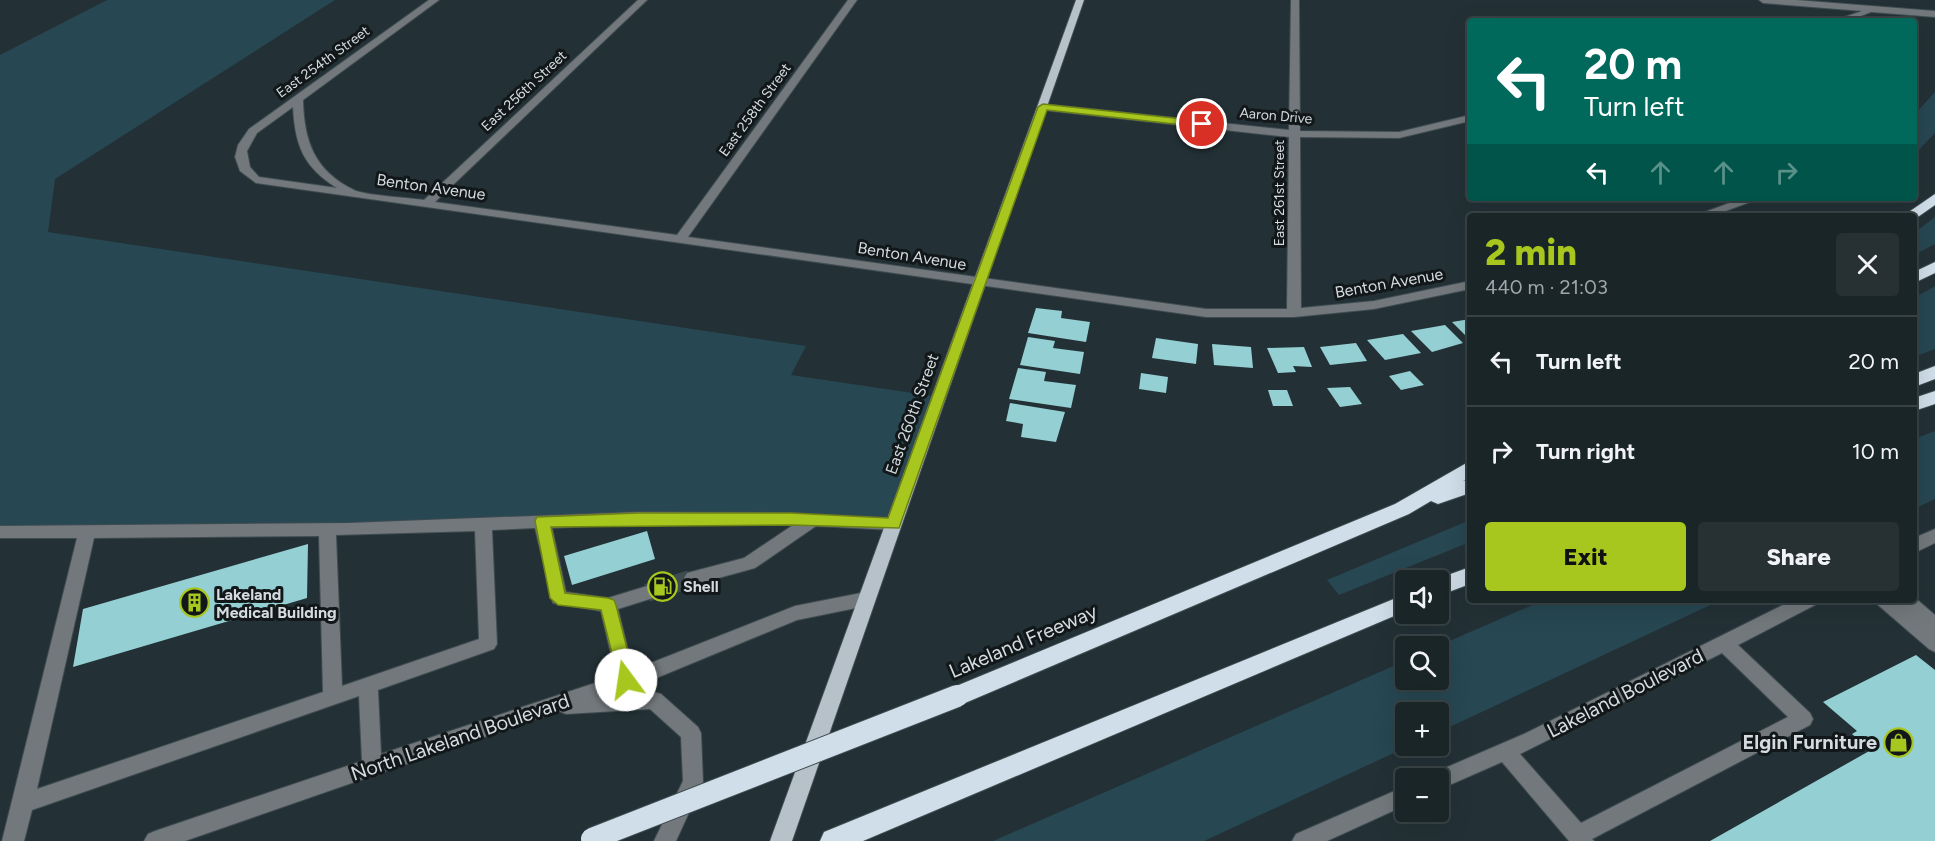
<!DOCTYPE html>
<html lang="en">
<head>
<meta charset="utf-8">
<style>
  :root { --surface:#1a2528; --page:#273134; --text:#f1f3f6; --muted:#9fa5a8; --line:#384245; --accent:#a7c71e }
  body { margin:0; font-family:Figtree,sans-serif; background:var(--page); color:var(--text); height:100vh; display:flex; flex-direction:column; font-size:22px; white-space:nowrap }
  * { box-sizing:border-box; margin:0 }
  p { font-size:20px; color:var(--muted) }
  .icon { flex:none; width:33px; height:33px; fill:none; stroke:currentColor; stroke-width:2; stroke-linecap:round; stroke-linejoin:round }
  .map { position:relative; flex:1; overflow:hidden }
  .panel { position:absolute; left:1467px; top:213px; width:450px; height:390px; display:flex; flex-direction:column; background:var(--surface); border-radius:6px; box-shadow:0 6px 24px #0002,0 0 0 2px var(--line) }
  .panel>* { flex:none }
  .guide { position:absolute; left:1467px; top:18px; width:450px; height:183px; border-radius:6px; box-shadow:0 6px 24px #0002,0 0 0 2px var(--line); background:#00695c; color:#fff; overflow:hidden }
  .buttons { position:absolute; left:1395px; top:570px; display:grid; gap:12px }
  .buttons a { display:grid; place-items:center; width:54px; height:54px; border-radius:6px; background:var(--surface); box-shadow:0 6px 24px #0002,0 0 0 2px var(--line); font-size:30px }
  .pin { position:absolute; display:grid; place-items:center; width:51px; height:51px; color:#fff; margin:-26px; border:3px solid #fff; border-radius:50%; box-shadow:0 2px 6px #0007 }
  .me { position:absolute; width:66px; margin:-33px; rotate:346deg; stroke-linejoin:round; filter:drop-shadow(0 0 4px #0008) }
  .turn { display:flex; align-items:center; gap:21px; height:126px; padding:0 18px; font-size:27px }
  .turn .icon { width:78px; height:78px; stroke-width:2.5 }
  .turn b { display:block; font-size:42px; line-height:51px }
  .lanes { display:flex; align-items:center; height:57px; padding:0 18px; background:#0003; justify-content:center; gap:30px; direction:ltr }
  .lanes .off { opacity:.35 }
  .round { display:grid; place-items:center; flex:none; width:63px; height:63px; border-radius:6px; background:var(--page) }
  .summary { display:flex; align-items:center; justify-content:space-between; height:102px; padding:0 18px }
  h1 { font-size:36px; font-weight:800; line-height:45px; color:var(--accent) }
  .action { display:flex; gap:12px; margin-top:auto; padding:12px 18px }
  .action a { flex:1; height:69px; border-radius:6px; background:var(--accent); color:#111; font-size:24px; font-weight:800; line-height:69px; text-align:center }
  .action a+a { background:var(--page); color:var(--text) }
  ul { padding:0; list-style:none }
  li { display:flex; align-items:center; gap:18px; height:90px; padding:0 18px; border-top:2px solid var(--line) }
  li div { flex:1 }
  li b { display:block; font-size:22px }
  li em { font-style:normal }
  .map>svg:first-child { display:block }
</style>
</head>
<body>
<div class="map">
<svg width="1935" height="841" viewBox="0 0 1935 841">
  <rect width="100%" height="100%" fill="#233136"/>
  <path fill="#274752" d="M107,0H335L55,179L48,232L806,346L791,375L939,397L893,524L791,519L0,532V55Z
    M1935,92V133L1914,155V115Z
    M1935,217V244L1914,255V233Z
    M1935,286V349L1914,357V298Z
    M1935,431V499L1914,509V439Z
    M1470,520V542L1339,595L1327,580Z
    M1544,600H1721L1439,732L1438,712H1406V746H1409L1204,841H993L1405,661L1406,680H1438V646Z"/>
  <path fill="#94cfd3" d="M1036,308L1062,311L1061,318L1090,322L1086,342L1028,333Z
    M1470,319V340L1452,322Z
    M1445,325L1463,343L1432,352L1411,331Z
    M1403,334L1421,353L1385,360L1367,340Z
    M1028,337L1055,341L1053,348L1084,352L1080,374L1020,365Z
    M1156,338L1198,344L1196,364L1152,358Z
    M1356,343L1367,361L1330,365L1320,347Z
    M1212,344L1251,347L1253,368L1214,365Z
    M1304,347L1312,367L1293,366L1296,372L1278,373L1267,348Z
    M1018,368L1046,372L1044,381L1076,385L1071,408L1009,399Z
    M1410,371L1424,385L1401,390L1389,376Z
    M1141,373L1168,377L1166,393L1139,389Z
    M1350,387L1362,404L1340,407L1327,388Z
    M1268,390H1287L1293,406H1273Z
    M1010,403L1065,412L1056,442L1021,437L1023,424L1006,421Z
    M647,531L655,559L572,585L564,556Z
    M308,544L307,598L73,667L83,609Z
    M1916,655L1935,670V841H1710L1871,750L1852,734L1857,731L1823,702Z"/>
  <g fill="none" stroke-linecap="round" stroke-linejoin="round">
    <path stroke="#3e4b50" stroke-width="18" stroke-dasharray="18 9" stroke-linecap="butt" d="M647,593L693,578"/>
    <defs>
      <path id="minor" d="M429,0H439L303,100C304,142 315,171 354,190C363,195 411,198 424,200L638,0H647L435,202L677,235L848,0H857L688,237L1206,309H1287L1289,137L1043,110L1038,107L1043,104L1289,130L1291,0H1299L1300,131L1399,132L1470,115V121L1399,138L1300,137L1301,308L1374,301L1470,281V289L1374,309L1294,317H1206L256,183L240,171L235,157L238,145L249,129ZM293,107C295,145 303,167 337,188L259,177L250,167L247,151L257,133Z
        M1759,0H1796L1935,11V17L1871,12L1848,21H1833L1862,11L1763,3Z
        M1743,198H1761L1712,216H1694Z
        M638,512L791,513L893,518L899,520L901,524L899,528L893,530L816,526L755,568L693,585L687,583L684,578L687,573L744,558L793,525L638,524L552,528L566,592L608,598L647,586L653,588L656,593L653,598L618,609L633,670L795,606L866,592L872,594L875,599L872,604L866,606L797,620L654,679L607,695L654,692L661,694L698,727L701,733L703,782L676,841H654L683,781L681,737L650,709L566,714L559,711L185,841H144L148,834L155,831L362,761L359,696L32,810L24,841H2L77,538H0V526L349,523ZM535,528L553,603L601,611L616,676L381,754L378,690L494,649L497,644L492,530ZM475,531L479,639L342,686L336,535ZM319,536L323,692L37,789L94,538Z
        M1935,529V543L1914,553V538Z
        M1914,597L1935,615V652L1929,649L1878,605L1875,600H1914Z
        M1793,600H1818L1815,605L1738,645L1810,713L1813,719L1810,725L1592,839L1594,841H1569L1502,762L1438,790V778H1429L1431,774L1524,734ZM1722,653L1788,717L1581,823L1520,754Z
        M1406,786V805L1327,841H1292L1296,834Z"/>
      <path id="major" d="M1076,0H1084L792,841H770Z"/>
      <path id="highway" d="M1935,194V205L1915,219L1914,216H1903Z
        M1935,262V273L1914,283V272Z
        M1935,366V379L1914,387V374Z
        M1935,391V404L1914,411V398Z
        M1470,461V477L1463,481L1470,479V493L1438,504L1431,501L1409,514L965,703L957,706L949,703L946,696L949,689L1395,504Z
        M1470,567V584L1438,596V580H1434Z
        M1406,594V611L863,841H820L824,832Z"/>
    </defs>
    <use href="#minor" stroke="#3f4c51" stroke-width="2"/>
    <use href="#major" stroke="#3f4c51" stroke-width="2"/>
    <use href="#highway" stroke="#3f4c51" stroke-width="2"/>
    <use href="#minor" fill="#72787c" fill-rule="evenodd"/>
    <use href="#major" fill="#b6c1ca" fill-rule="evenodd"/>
    <use href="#highway" fill="#d0dee9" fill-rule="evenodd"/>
    <defs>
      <path id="highway-bridge" d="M592,839L957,696"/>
    </defs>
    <use href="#highway-bridge" stroke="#3f4c51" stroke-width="24" stroke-linecap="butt"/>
    <use href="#highway-bridge" stroke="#d0dee9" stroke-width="22"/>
  </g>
  <path fill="#a7c71e" stroke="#6d8114" stroke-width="1.5" d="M1043,104L1202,121L1207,124L1202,127L1047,110L899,528L791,525L551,527L565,593L608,598L614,600L616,605L635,680L632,685L626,687L620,685L601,610L558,605L550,598L535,521L537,517L638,513H791L888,518L1038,107Z"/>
  <defs>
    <symbol id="fuel-ring" viewBox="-11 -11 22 22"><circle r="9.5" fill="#12181a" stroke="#a7c71e" stroke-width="1.5"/><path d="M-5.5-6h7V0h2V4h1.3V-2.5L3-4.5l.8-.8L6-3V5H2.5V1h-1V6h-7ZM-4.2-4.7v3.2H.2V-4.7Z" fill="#a7c71e"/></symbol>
    <symbol id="building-ring" viewBox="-11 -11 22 22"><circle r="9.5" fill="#12181a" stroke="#a7c71e" stroke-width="1.5"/><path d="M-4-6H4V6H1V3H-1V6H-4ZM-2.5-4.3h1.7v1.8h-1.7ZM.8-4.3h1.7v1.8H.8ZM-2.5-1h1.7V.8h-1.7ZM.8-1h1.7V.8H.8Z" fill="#a7c71e"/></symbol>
    <symbol id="shop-ring" viewBox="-11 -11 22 22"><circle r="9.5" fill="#12181a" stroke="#a7c71e" stroke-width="1.5"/><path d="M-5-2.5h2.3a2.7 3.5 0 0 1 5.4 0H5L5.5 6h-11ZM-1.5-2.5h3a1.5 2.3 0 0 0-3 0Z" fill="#a7c71e"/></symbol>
  </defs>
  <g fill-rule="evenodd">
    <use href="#fuel-ring" x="646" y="570" width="33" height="33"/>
    <use href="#building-ring" x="178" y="586" width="33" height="33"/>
    <use href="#shop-ring" x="1882" y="726" width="33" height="33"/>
  </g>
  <g text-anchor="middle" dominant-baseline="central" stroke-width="6" stroke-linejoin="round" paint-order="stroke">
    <g font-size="14" fill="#d4dce0" stroke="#12181a">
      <text transform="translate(323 62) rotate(-36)">East 254th Street</text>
      <text transform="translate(524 91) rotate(-43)">East 256th Street</text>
      <text transform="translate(755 110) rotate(-54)">East 258th Street</text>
      <text transform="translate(1276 116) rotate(5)">Aaron Drive</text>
      <text transform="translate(1279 193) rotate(-90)">East 261st Street</text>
    </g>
    <g font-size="16" fill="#d4dce0" stroke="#12181a">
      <text transform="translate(431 187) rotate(8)">Benton Avenue</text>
      <text transform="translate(912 256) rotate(9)">Benton Avenue</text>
      <text transform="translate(1389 283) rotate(-10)">Benton Avenue</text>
      <text transform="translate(912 414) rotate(-70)">East 260th Street</text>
    </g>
    <g font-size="16" font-weight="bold" fill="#d4dce0" stroke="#12181a" text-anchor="start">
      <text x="683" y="586">Shell</text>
      <text x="216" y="594">Lakeland<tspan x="216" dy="18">Medical Building</tspan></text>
    </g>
    <g font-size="20" fill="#d4dce0" stroke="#12181a">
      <text transform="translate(1023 641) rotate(-23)">Lakeland Freeway</text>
      <text transform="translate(1625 693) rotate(-27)">Lakeland Boulevard</text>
      <text transform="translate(460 737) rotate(-19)">North Lakeland Boulevard</text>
    </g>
    <g font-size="20" font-weight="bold" fill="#d4dce0" stroke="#12181a" text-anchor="end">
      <text x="1877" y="742">Elgin Furniture</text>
    </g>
  </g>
</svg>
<div class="buttons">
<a><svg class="icon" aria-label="sound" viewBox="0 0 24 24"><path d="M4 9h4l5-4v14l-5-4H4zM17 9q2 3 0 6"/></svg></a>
<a><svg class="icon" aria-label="search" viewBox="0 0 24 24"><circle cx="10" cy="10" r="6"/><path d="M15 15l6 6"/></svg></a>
<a>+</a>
<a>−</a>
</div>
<div class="pin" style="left:1202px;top:124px;background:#d93025"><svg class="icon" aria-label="arrive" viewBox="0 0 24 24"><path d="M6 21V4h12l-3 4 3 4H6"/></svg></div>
<svg class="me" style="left:626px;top:680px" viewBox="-20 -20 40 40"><circle r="19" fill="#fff"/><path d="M0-13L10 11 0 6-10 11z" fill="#a7c71e"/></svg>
<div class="guide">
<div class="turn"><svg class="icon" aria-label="left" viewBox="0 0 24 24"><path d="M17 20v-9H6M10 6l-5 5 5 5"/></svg><div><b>20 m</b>Turn left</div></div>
<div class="lanes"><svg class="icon" aria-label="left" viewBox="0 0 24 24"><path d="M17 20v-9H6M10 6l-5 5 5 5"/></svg><svg class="icon off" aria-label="ahead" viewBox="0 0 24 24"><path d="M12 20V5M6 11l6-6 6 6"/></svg><svg class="icon off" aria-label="ahead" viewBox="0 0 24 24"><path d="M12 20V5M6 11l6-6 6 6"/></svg><svg class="icon off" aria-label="right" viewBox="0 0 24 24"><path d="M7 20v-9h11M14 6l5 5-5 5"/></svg></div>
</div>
<section class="panel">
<div class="summary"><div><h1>2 min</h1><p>440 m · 21:03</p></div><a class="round"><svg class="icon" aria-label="close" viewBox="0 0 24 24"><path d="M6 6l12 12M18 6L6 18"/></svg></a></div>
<ul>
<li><svg class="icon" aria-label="left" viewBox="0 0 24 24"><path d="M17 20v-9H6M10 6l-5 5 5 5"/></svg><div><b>Turn left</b></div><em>20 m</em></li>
<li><svg class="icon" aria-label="right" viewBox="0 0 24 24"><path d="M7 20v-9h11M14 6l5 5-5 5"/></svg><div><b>Turn right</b></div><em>10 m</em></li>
</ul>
<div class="action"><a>Exit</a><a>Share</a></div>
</section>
</div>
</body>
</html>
